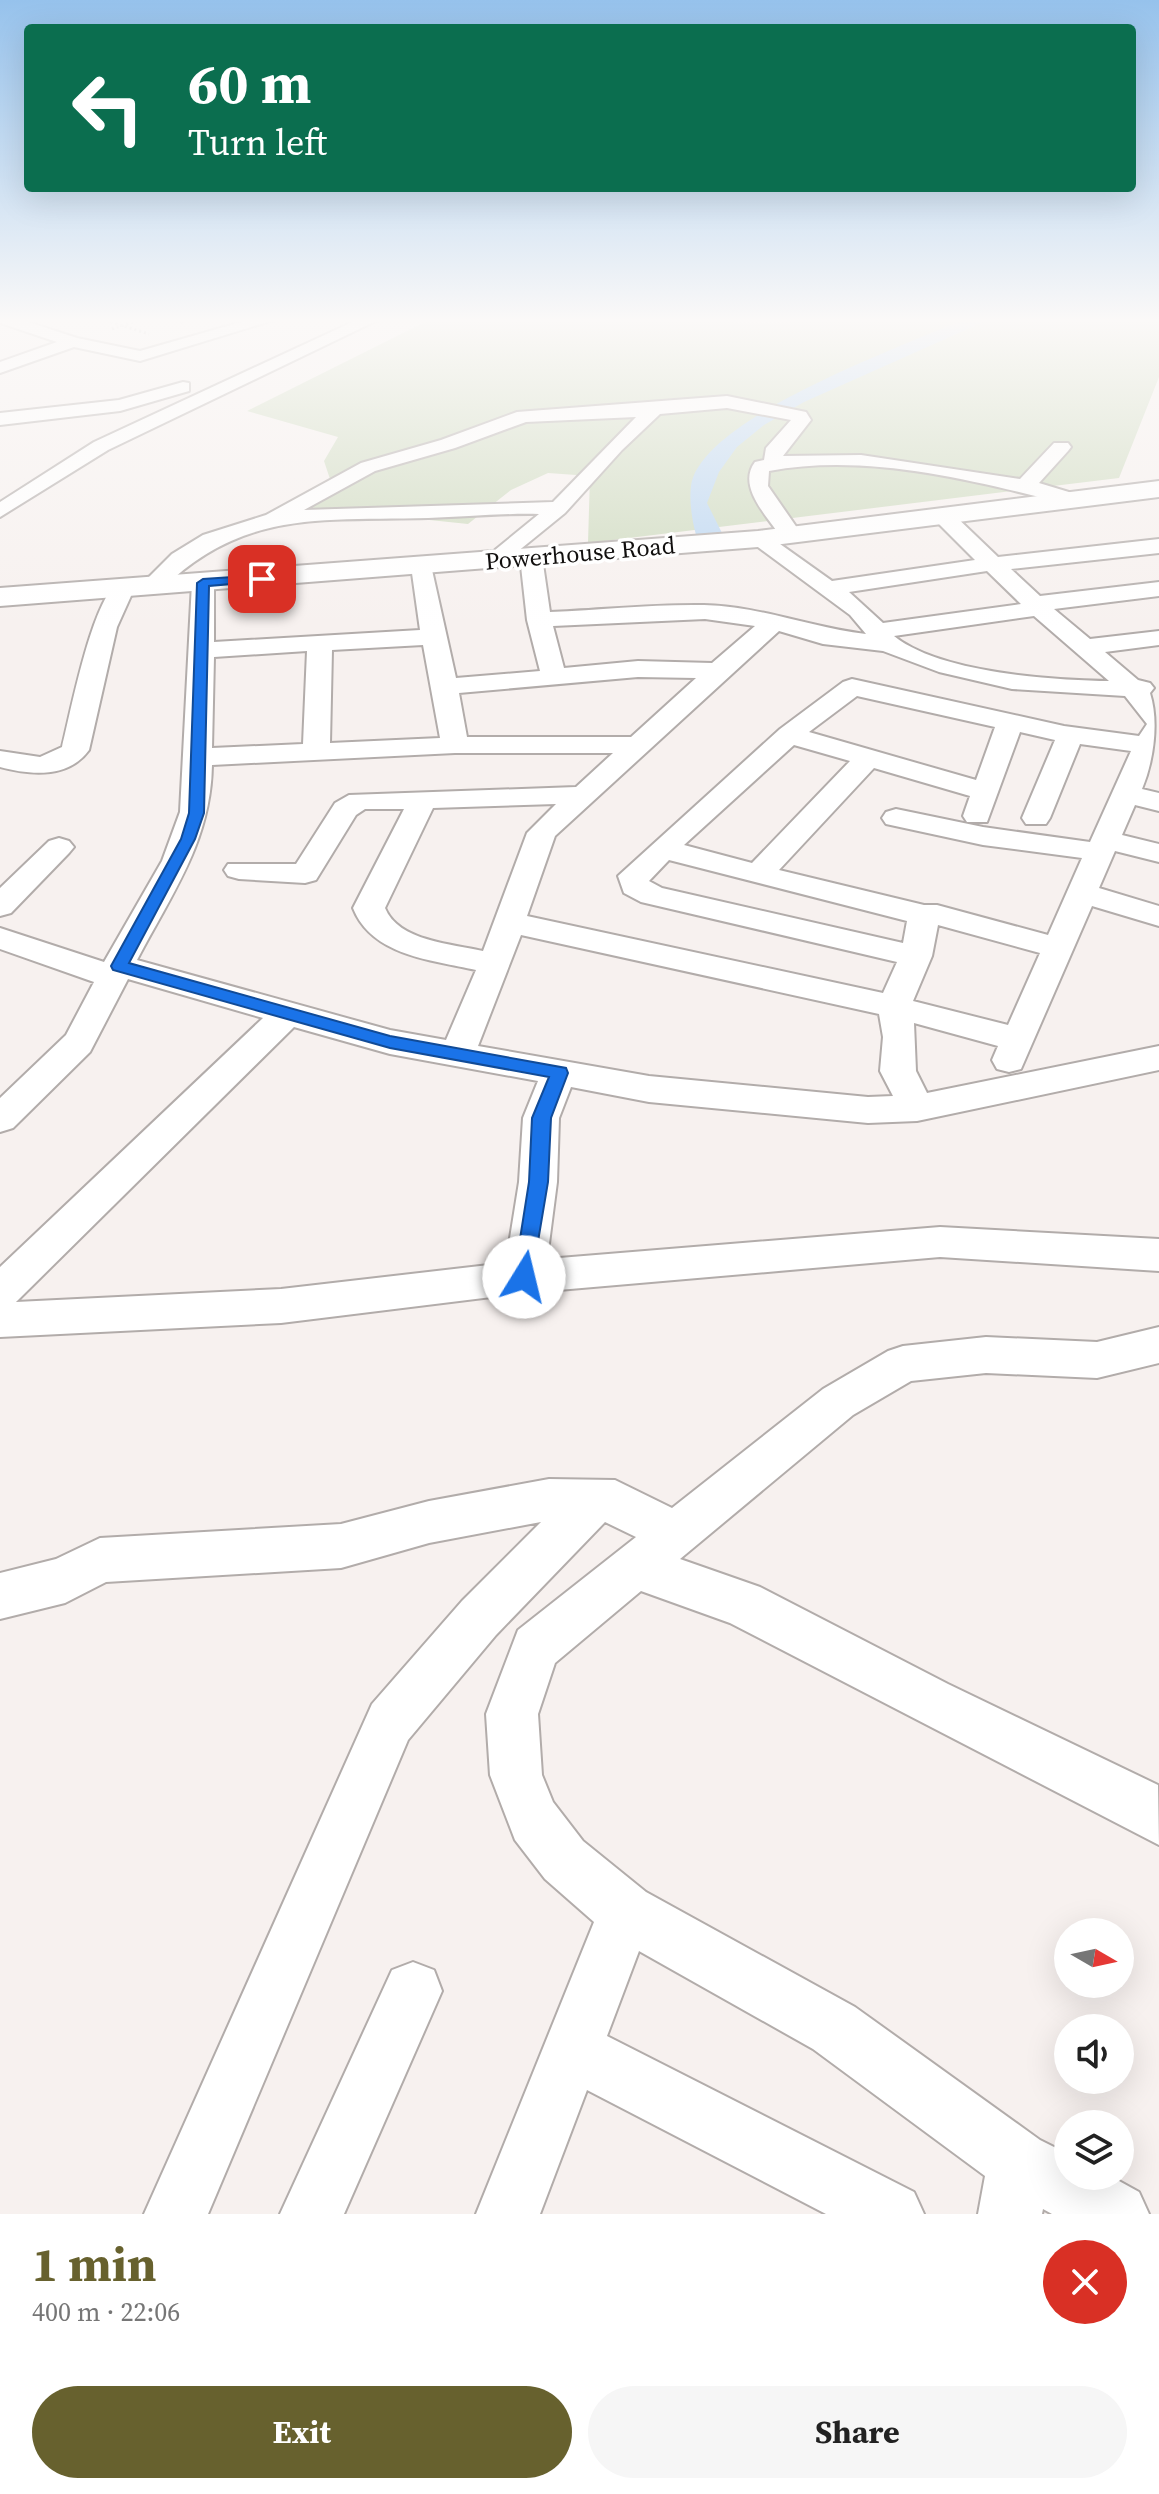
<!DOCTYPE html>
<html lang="en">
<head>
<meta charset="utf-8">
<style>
  :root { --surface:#fff; --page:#f6f6f6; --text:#222; --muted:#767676; --accent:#67612e }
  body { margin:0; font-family:"Source Serif 4",serif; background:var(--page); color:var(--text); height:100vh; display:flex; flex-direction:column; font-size:30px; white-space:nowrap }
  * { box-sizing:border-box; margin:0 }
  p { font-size:26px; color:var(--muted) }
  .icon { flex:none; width:44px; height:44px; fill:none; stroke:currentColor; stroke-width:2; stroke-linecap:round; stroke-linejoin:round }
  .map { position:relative; height:2214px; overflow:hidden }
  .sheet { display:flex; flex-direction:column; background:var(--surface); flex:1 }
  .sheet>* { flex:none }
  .top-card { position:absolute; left:24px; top:24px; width:1112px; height:168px; border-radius:8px; box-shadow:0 8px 32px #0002; background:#0b6e4f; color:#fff; overflow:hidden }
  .needle { width:52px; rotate:99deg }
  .controls { position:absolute; left:1054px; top:1918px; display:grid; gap:16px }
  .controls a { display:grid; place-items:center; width:80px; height:80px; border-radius:50%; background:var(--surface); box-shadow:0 8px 32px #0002; font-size:40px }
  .pin { position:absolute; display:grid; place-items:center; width:68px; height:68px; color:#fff; margin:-34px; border-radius:16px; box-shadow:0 4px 12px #0006 }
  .me { position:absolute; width:88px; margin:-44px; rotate:9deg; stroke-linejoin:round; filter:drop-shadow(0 0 6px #0008) }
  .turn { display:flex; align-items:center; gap:28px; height:168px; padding:0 32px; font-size:36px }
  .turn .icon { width:104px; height:104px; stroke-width:2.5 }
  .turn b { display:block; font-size:56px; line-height:68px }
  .round { display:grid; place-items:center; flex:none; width:84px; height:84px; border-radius:42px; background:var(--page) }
  .headline { display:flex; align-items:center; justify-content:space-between; height:136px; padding:0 32px }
  h1 { font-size:48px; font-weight:700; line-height:60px; color:var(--accent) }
  .button { display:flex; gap:16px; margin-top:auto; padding:16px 32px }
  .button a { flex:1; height:92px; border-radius:48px; background:var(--accent); color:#fff; font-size:32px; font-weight:700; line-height:92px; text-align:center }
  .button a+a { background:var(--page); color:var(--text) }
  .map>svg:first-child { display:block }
</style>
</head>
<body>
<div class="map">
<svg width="1159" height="2214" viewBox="0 0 1159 2214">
  <rect width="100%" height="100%" fill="#f7f1ef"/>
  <path fill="#cfdbc0" d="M431,319C513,319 596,314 678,319C726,322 771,326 819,319H1076L1086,322L1159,319V377L1119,478L588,543L590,476L548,473L511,490L468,524L391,516L264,520L330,479L324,461L338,437L247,411Z"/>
  <path fill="#bcd7f2" d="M964,319H990L804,402L764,425L737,447L719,472L707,503L722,533L696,535C692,520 689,501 691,486C700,418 905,346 964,319Z"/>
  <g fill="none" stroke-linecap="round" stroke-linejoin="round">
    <defs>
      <path id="minor" d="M0,319H19L77,338L140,351L252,319H277L140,361L74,347L0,373V362L57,342L0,323Z
        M359,319H380L108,450L0,517V502L94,442Z
        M183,382L189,383V391L120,411L0,425V413L119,400Z
        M727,396L806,412L811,420L783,456L861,455L1020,479L1054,443H1068L1071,447L1068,451L1039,483L1082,496L1085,500L1075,506C979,482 869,452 769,471L768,486L802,535L791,542L783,540C769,518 736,487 755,462L764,460L766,448L791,420L727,408L660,414L622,450L565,513L517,552L516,564H500L495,550L539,514C502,513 465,517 428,518C322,521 242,509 160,591H144L140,586L172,554L203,535L266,515L361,463L441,440L517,412ZM636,417L553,502L304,510L375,471L455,448L526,422Z
        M942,510L950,511L998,557L1159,539V553L1011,569L1040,596L1159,582V596L1054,609L1090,639L1159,631V645L1105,652L1138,680L1150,683L1154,688L1150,693C1159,721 1154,760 1142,789L1159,793V811L1135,805L1122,835L1159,844V862L1115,851L1099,888L1159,906V926L1092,906L1021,1069L1009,1072L997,1069L992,1060L998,1046L914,1023L916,1071L927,1093L1159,1046V1070L917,1121L868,1123L649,1102L571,1087L559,1118L557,1182L547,1259L940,1227L1159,1239V1271L940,1257L524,1293L281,1323L0,1337V1267L263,1018L128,979L90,1052L13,1128L0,1132V1098L66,1035L94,982L0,949V928L104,962L162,861L180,812L192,583L195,578L203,576L214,583V642L420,630L411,566L422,559L430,561L456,678L540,671L527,620L520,557L523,552H539L542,557L550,612C601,610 653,604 704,605C759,606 812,628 866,634L850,615L747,539L750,534H766L832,581L975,560L931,516ZM987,571L1021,604L883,623L849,592ZM1034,616L1109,681C1052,680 940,673 894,636ZM705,619L755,626L712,663L638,661L564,668L553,626ZM779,631L823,644L883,651L939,672L1012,689L1125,696L1147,724L1139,736L1064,726L852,679L843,682L780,729L618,876L624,893L641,902L897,962L883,993L527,916L555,836ZM423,645L440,738L330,743L332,650ZM307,651L303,744L212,748L214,657ZM638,677L696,678L631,737H467L459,693ZM857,696L995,727L976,780L809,732ZM1020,732L1055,740L1022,818L1026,824H1046L1050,818L1080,744L1131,751L1090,842L983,827L896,809L886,812L882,818L886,824L983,845L1082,858L1048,935L937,905H924L779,870L874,768L970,796L963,816L967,822H987ZM794,745L850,761L752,863L684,845ZM455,753H613L576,787L349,795L335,803L296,864H228L224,870L228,876L239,879L305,883L316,880L356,815L365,809H404L353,908C372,956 432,960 476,970L446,1040L390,1030L137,960C171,895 211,841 212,765ZM556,804L527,833L483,951C452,944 398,941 385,908L433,808ZM669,860L907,921L903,943L662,888L649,881ZM938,925L1040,953L1008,1025L913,1001L932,956ZM521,935L879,1014L883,1037L880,1071L893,1096L868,1097L649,1076L478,1046ZM294,1027L390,1054L538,1081L523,1118L519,1182L506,1263L281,1289L16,1302Z
        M123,580L135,587L117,627L89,750C68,779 30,775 0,767V751L40,757L62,747C70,716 94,587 123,580Z
        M59,838L69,841L74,847L69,853L11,913L0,916V888L49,841Z
        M1159,1327V1363L1097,1378L986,1373L911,1381L853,1415L680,1559L760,1587L948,1684L1158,1785L1159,1845L730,1623L641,1591L555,1663L538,1714L542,1775L553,1802L583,1841L646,1892L855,2007L1040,2140L1068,2154V2176H1110L1139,2192L1149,2214H1052L1043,2209L1042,2214H978L985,2176L813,2049L639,1951L607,2036L914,2192L924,2214H826L587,2090L540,2214H476L594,1922L545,1879L515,1840L490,1775L486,1714L518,1630L636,1537L605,1522L496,1635L408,1740L208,2214H144L372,1704L462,1601L541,1522L429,1543L341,1568L106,1582L65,1603L0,1619V1573L56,1559L100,1538L341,1524L429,1501L549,1479L615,1480L672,1508L823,1389L888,1351L903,1346L986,1337L1097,1342Z
        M413,1962L434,1970L442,1991L344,2214H280L392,1970Z"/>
      <path id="major" d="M1159,481V497L758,547L0,606V588L758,531Z"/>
    </defs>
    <use href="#minor" stroke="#b2acaa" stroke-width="4"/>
    <use href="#major" stroke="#b2acaa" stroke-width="4"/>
    <path stroke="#a39f9d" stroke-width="3" stroke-dasharray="2 3" stroke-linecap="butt" d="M101,319L149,334
      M171,319L185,323
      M112,329L142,319"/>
    <use href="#minor" fill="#fff" fill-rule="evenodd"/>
    <use href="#major" fill="#fff" fill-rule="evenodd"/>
  </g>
  <linearGradient id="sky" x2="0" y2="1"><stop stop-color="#96c2ec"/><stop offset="0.51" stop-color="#fbf9f8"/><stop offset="1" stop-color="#fbf9f8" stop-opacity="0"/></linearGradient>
  <rect width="1159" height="629" fill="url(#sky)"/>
  <path fill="#1a73e8" stroke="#114b97" stroke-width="2" d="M262,575L266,581L209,586L204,813L195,839L129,963L390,1036L566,1068L568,1073L551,1118L548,1182L531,1283L524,1285L514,1277L529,1182L532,1118L549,1077L390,1048L113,970L111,966L181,839L189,813L197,583L203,579Z"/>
  <g text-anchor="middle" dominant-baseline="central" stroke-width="7" stroke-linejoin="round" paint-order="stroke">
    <g font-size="24" fill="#110f0e" stroke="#fff">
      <text transform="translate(580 553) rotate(-5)">Powerhouse Road</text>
    </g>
  </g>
</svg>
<div class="controls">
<a><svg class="needle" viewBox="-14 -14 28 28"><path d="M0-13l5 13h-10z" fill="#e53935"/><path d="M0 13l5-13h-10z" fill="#767676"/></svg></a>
<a><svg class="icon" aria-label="sound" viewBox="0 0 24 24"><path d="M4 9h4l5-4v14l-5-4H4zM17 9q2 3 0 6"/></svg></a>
<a><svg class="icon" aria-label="layers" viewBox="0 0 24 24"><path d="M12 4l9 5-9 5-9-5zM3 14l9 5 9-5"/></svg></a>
</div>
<div class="pin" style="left:262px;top:579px;background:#d93025"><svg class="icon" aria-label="arrive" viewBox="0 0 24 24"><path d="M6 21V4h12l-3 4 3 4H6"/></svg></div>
<svg class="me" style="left:524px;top:1277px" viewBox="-20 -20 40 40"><circle r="19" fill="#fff"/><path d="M0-13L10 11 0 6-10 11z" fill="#1a73e8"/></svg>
<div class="top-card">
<div class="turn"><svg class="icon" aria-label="left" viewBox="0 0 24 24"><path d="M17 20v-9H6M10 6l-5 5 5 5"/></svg><div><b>60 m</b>Turn left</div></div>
</div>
</div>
<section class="sheet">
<div class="headline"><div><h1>1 min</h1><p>400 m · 22:06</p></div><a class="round" style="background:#d93025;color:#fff"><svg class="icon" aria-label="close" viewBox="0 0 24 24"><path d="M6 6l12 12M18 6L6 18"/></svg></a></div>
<div class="button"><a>Exit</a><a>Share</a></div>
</section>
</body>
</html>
